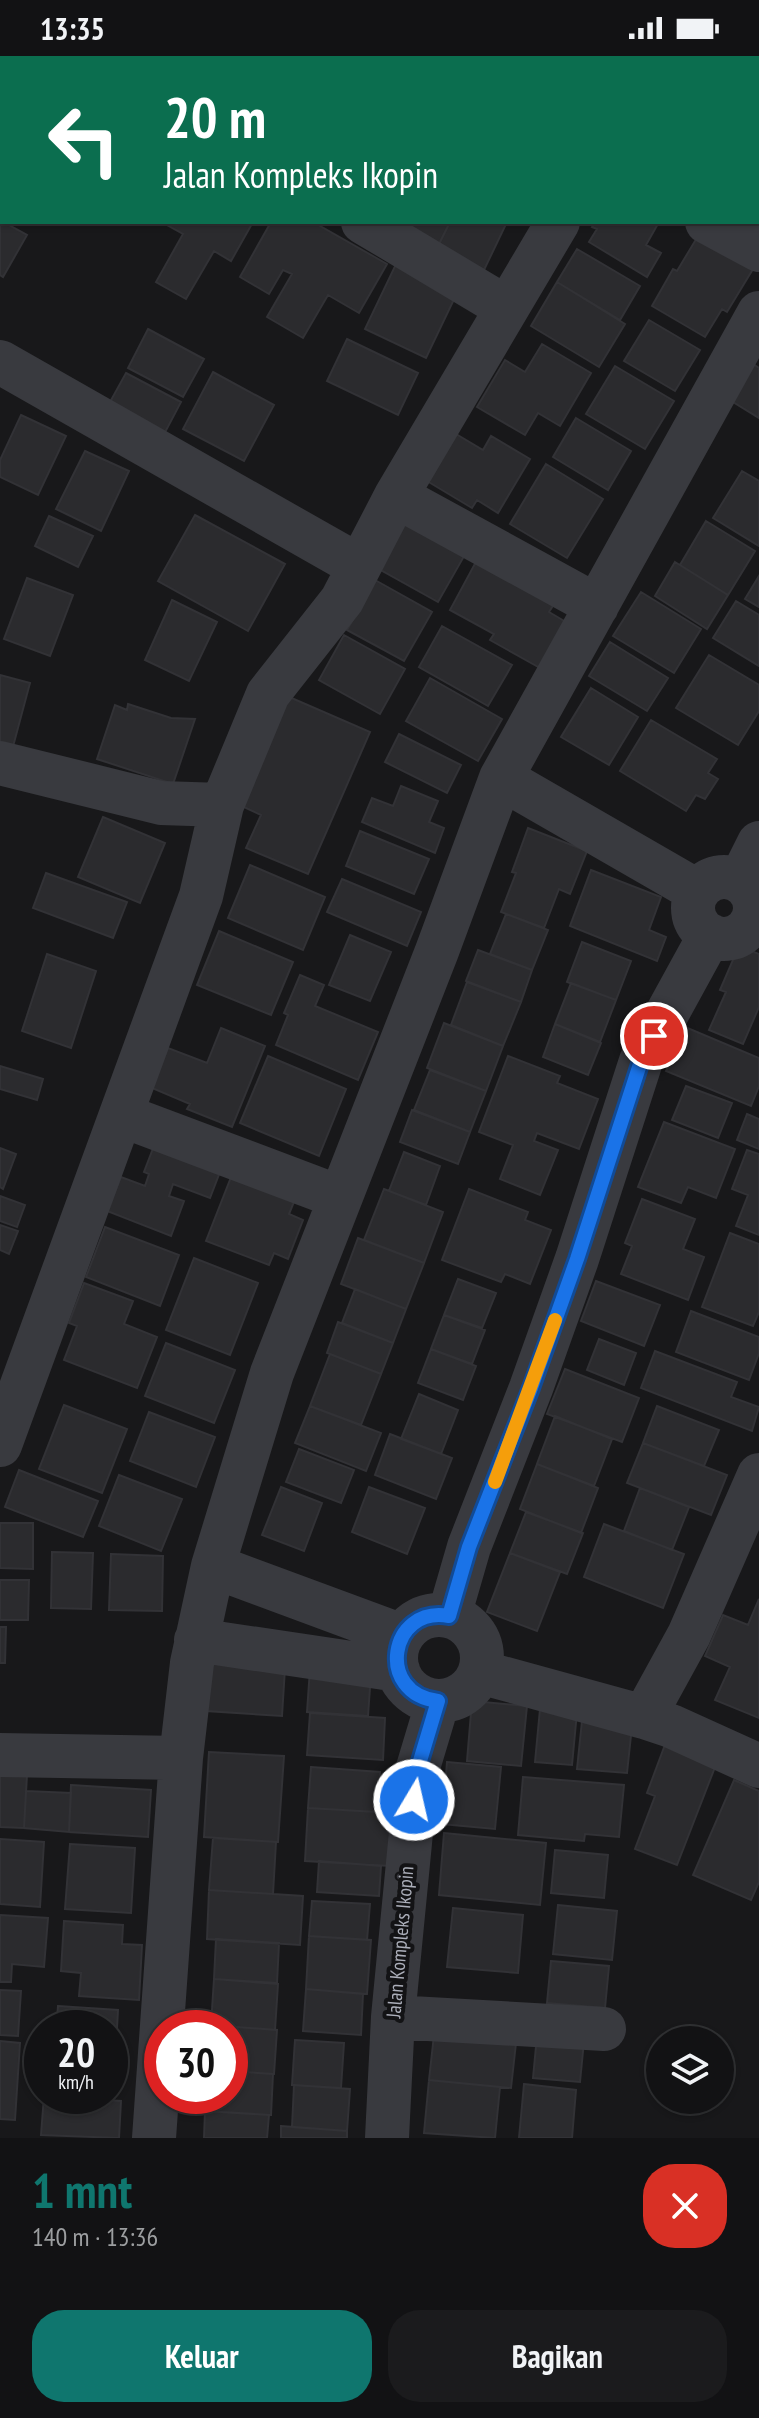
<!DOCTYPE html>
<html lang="id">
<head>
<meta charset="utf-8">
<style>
  :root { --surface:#121214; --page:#1b1b1d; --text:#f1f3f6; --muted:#9c9ea0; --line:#313234; --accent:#0f766e }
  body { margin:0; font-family:"PT Sans Narrow",sans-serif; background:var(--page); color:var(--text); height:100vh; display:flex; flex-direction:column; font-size:30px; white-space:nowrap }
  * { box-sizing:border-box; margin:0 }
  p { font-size:26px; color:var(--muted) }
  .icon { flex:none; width:44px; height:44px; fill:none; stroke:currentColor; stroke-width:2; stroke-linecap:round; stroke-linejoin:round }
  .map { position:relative; height:2082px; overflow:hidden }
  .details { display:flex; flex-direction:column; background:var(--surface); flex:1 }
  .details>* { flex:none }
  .top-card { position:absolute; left:0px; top:0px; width:760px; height:168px; box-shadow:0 2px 6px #0004,0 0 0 2px var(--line); background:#0b6e4f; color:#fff; overflow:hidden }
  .controls { position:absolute; left:646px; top:1970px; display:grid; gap:16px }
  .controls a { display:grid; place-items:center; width:88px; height:88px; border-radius:50%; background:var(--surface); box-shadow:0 2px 6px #0004,0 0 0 2px var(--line); font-size:40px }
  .speed { position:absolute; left:24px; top:1954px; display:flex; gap:16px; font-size:40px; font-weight:700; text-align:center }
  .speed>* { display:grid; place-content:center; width:104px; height:104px; border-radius:50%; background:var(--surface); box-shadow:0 2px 6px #0004,0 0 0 2px var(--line); line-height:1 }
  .speed small { font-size:20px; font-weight:400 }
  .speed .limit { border:12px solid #d22; background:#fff; color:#111 }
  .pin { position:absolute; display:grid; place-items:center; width:68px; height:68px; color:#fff; margin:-34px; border:4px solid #fff; border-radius:50%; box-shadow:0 2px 8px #0007 }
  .me { position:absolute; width:88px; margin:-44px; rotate:9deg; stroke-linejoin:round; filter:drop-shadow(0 0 6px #0008) }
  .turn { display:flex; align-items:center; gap:28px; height:168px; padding:0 32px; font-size:36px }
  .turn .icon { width:104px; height:104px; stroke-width:2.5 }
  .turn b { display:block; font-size:56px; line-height:68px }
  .round { display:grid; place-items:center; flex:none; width:84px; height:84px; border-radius:32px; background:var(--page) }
  .head { display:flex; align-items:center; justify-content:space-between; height:136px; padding:0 32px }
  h1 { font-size:48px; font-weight:700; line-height:60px; color:var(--accent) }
  .primary-button { display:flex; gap:16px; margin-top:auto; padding:16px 32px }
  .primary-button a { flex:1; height:92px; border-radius:32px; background:var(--accent); color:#fff; font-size:32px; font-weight:700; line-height:92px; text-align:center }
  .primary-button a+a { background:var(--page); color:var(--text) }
  .status { display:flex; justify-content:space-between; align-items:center; height:56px; padding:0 40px; background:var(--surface); direction:ltr }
  .status svg { height:22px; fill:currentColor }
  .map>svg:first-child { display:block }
</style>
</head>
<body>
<div class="status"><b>13:35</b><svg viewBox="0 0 49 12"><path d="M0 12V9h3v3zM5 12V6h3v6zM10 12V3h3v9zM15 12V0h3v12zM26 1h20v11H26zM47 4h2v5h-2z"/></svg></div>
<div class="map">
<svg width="759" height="2082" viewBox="0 0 759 2082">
  <rect width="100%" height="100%" fill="#18181a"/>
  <path fill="#2b2b2e" stroke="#323236" stroke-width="2" d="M484,0H572L570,2H487Z
    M690,0H759V151L758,2H689Z
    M0,164L27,179L3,221L0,219Z
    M168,166H253L231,205L214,195L186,243L156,226L183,178L167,169Z
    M271,166H313L387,208L359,257L328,239L303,282L267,261L292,218L283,214L269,238L240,221Z
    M396,166H450L437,192Z
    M450,166H507L484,214L437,192Z
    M595,166H659L646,189L661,197L647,221L589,186L597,173L592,171Z
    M698,180L753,213L727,256L722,253L705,281L652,250L673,213L677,215Z
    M577,193L640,230L620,264L557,226Z
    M397,206L458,235L426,302L365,273Z
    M557,226L625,268L599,311L531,270Z
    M649,264L700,294L675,335L624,305Z
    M148,273L204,303L183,341L128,312Z
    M347,283L418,317L398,359L327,325Z
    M542,288L591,317L560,370L538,357L525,379L477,351L505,304L525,316Z
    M750,306L759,312V362L728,343Z
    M615,310L674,345L645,393L586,358Z
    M213,316L274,349L244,405L183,373Z
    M126,317L181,346L161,384L105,355Z
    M21,359L66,380L38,439L0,421V404Z
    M576,362L631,395L608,434L553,401Z
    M451,375L483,394L491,380L530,403L498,457L477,444L472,452L422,422Z
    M85,395L129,415L101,475L56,453Z
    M546,408L603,443L567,502L510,468Z
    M742,415L759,425V490L713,462Z
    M195,459L285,508L248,575L158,525Z
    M49,460L93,480L78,511L35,490Z
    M408,462L467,495L438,546L379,513Z
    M706,465L755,495L728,539L680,509Z
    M478,502L556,545L549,556L566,566L540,612L490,584L494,578L450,554Z
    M675,506L728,539L707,573L655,540Z
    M759,520V551L745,543Z
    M27,522L73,539L50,600L4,583Z
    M375,524L432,556L404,605L347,574Z
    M641,536L701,573L674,617L613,580Z
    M172,544L217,566L189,625L145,604Z
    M736,545L759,559V610L713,582Z
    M442,570L512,609L488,650L419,611Z
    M344,579L405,613L380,658L319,624Z
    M610,586L668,622L647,655L589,620Z
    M709,599L759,629V655L738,689L676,652Z
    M0,619L30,627L11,698L0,695Z
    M430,622L502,663L478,705L406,665Z
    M591,632L638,661L609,709L561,681Z
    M280,637L370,676L308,818L246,792L261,759L233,746Z
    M128,648L171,662L195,663L173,728L97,703L115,649L127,654Z
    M651,664L717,703L708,717L718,723L705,743L696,739L686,755L620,715Z
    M399,678L461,709L447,737L385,706Z
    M401,730L438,745L429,766L444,772L435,797L362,766L372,742L393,750Z
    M103,761L165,787L140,847L78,821Z
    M528,772L587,795L570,838L559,833L544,872L501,856L516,817L512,816Z
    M360,775L429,803L414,838L346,810Z
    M250,809L325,841L303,894L228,862Z
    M591,814L661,841L649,874L666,881L657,905L570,870Z
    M46,817L127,846L113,882L33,852Z
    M342,823L421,856L407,890L327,856Z
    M506,858L548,874L532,914L490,898Z
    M219,875L293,906L271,959L197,929Z
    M350,879L391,896L370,945L329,929Z
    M582,886L631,905L616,944L567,926Z
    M739,890L759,898V951L743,988L709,974L726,936L720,934Z
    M478,894L532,914L521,946L466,925Z
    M47,898L96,915L71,992L22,975Z
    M300,919L324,929L315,950L378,976L358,1024L276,989L288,959L284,957Z
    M467,926L521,946L503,990L451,969Z
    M571,927L616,944L600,986L555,968Z
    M444,967L503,990L486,1035L427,1012Z
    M555,968L601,987L588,1019L543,1001Z
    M685,971L759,1002V1030L751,1050L666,1015Z
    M221,972L265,990L232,1071L187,1053L190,1048L152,1032L168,992L207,1007Z
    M268,1000L346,1033L319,1100L240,1067Z
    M508,1000L560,1020L557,1027L598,1043L579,1093L537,1077L534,1085L558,1094L540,1139L500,1123L513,1089L479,1076Z
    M0,1010L43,1023L37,1044L0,1033Z
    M430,1014L486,1035L470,1076L414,1054Z
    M686,1030L732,1047L718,1082L672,1064Z
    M412,1054L470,1076L458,1108L400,1086Z
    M747,1058L759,1063V1093L737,1084Z
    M664,1066L735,1093L716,1142L688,1131L681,1147L638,1131Z
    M157,1082L223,1108L210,1142L173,1128L169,1140L184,1145L171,1180L107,1155L121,1121L145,1130L149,1118L144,1116Z
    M0,1092L16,1098L3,1133L0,1131Z
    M747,1094L759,1098V1179L736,1170L748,1139L732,1133Z
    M404,1096L440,1110L426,1149L389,1135Z
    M235,1111L298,1136L289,1158L303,1164L288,1203L274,1197L269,1209L206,1185Z
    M384,1133L443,1156L424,1207L364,1184Z
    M469,1133L528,1156L525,1164L551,1174L530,1228L505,1218L501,1226L442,1204Z
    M0,1140L25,1149L17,1171L0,1165Z
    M642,1143L695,1163L683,1193L704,1201L688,1244L621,1218L632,1190L625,1187Z
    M0,1169L18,1175L9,1198L0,1194Z
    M105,1171L179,1199L160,1250L86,1221Z
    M730,1177L759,1188V1256L753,1270L702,1251Z
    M358,1182L424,1207L406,1253L341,1228Z
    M194,1202L258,1227L230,1299L166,1274Z
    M458,1223L496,1237L482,1272L444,1259Z
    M596,1225L660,1249L644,1290L581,1265Z
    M84,1227L133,1245L124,1268L157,1281L137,1332L64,1304L77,1270L69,1267Z
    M355,1233L406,1253L393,1287L342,1267Z
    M691,1255L759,1281V1297L749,1324L676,1296Z
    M444,1259L485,1274L472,1308L431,1293Z
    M338,1266L393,1287L381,1318L327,1297Z
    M599,1283L636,1297L624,1329L587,1314Z
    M166,1287L235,1314L214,1367L145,1340Z
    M431,1293L476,1310L463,1344L418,1327Z
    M655,1295L737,1326L731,1341L759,1351L752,1375L641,1332Z
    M330,1298L381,1318L361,1369L310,1350Z
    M565,1313L639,1342L622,1386L547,1358Z
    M419,1338L458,1354L441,1398L401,1383Z
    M64,1349L127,1373L102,1437L39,1413Z
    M310,1350L381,1377L366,1415L295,1387Z
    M657,1350L719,1374L704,1410L643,1387Z
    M149,1356L215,1381L196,1431L130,1405Z
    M555,1360L612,1383L594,1430L537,1408Z
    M390,1378L452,1402L436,1443L375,1419Z
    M643,1387L727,1419L711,1459L627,1427Z
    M299,1393L354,1414L341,1447L286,1426Z
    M537,1408L598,1432L581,1477L520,1453Z
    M19,1414L98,1445L83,1481L5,1451Z
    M119,1419L182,1443L161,1495L99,1470Z
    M281,1431L322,1447L304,1495L262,1479Z
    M369,1431L425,1452L407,1498L352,1476Z
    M640,1432L689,1451L672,1494L624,1475Z
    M526,1456L583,1477L567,1518L510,1497Z
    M0,1467H33V1513L0,1512Z
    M604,1468L684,1498L663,1552L584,1521Z
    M52,1496L93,1497L91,1553L51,1552Z
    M510,1497L560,1516L537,1575L487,1556Z
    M111,1498L163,1500L162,1555L109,1554Z
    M0,1524H29L28,1564H0Z
    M759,1543V1662L715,1644L730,1611L705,1600L723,1559L748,1569Z
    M0,1571H6L5,1607H0Z
    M208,1607L285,1612L282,1660L206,1655Z
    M310,1613L371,1617L368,1660L307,1656Z
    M472,1645L527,1650L521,1710L467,1705Z
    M540,1653L577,1656L572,1709L535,1706Z
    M310,1657L385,1662L383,1704L307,1699Z
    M582,1665L632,1670L627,1717L577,1713Z
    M666,1686L717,1706L677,1809L635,1793L655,1740L647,1737Z
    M209,1696L284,1700L278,1786L204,1781Z
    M447,1706L501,1711L495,1773L442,1768Z
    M311,1711L380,1716L378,1756L308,1752Z
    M0,1718L27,1719L24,1772L0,1771Z
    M523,1721L624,1729L619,1781L585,1778L584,1785L518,1779Z
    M734,1724L759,1735V1826L751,1844L693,1819Z
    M71,1729L151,1734L148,1781L69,1776Z
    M26,1735L71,1737L69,1776L24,1772Z
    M308,1752L393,1757L390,1810L305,1805Z
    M444,1777L546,1787L540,1849L439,1839Z
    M213,1782L276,1786L273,1838L209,1834Z
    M0,1783L44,1786L40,1851L0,1848Z
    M70,1788L135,1792L131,1857L65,1853Z
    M555,1794L608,1799L604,1842L551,1837Z
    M319,1805L381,1810L379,1840L317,1836Z
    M209,1834L303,1840L300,1889L207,1883Z
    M312,1845L370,1848L367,1884L309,1880Z
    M558,1849L617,1855L612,1904L553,1898Z
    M453,1852L523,1859L518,1917L447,1911Z
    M0,1859L48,1862L44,1911L12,1908L11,1926H0Z
    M64,1865L123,1869L122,1888L142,1889L139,1944L79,1940L81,1917L61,1915Z
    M309,1880L371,1884L367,1938L306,1933Z
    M216,1883L279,1887L277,1927L214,1923Z
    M551,1905L609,1910L605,1952L547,1947Z
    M214,1923L278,1928L275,1974L211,1969Z
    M306,1933L363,1938L361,1979L303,1975Z
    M0,1934L21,1935L18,1980L0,1979Z
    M58,1950L118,1954L115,2008L110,2007V1972H45L46,1963H57Z
    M211,1969L277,1974L274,2018L230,2015V1972H211Z
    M435,1970L517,1978L511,2032L429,2024Z
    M537,1980L584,1985L580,2026L533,2022Z
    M295,1984L344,1987L341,2032L292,2029Z
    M0,1985L20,1987L15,2064L0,2063Z
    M230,2015L273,2018L271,2059L205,2055L206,2040H230Z
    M429,2024L500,2031L495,2082L424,2077Z
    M524,2028L576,2034L572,2082H519Z
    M294,2029L350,2033L347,2075L292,2071Z
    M44,2040L121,2045L119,2082L41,2079Z
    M205,2055L269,2059L267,2082H204Z
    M281,2070L347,2075V2082H281Z"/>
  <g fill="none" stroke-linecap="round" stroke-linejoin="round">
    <path stroke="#393a3f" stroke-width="44" d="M84,0L87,2
      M448,0L451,2
      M655,2L656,0
      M363,166L507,252
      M707,166L759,194
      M0,306L359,510
      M396,440L597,550
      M0,707L161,747L222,749
      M501,722L697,835
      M693 852a31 31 0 1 1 62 0a31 31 0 1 1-62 0Z
      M740,825L759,787
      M121,1059L339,1141
      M0,1389L201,840L222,749L268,638L342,544L396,440L558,166
      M213,1510L402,1580
      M396 1602a43 43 0 1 1 86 0a43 43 0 1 1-86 0Z
      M449,1560L469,1491L531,1332L577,1203L641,1005L710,879
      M196,1584L398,1614
      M480,1616L644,1661L689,1579L759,1419
      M644,1661L671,1670L759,1710
      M0,1699L181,1702
      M393,1961L604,1973
      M154,2082L181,1702L192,1607L213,1510L272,1317L437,895L501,722L759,257
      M387,2082L393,1961L417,1715L438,1645"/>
  </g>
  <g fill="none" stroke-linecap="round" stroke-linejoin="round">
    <defs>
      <path id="route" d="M414,1744L417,1715L438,1645C375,1638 389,1549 449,1560L469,1491L531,1332L577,1203L641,1005L654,980"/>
    </defs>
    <use href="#route" stroke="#114b97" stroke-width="20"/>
    <use href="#route" stroke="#1a73e8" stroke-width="14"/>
    <path stroke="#f59e0b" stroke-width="14" d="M495,1426L555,1264"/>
  </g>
  <g text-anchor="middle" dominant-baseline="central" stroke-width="8" stroke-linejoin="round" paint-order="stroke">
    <g font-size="20" fill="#abaeb9" stroke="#131315">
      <text transform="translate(400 1886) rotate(-85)">Jalan Kompleks Ikopin</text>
    </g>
  </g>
</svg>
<div class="controls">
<a><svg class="icon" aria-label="layers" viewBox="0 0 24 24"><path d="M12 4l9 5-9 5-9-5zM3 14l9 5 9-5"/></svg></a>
</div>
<div class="speed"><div>20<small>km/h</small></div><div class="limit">30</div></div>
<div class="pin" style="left:654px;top:980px;background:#d93025"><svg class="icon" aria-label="arrive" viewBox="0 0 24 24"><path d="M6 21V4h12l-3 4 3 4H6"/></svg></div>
<svg class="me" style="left:414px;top:1744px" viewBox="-20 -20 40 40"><circle r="17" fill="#1a73e8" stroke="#fff" stroke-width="3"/><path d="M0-11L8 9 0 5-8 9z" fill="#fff"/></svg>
<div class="top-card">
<div class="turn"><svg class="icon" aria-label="left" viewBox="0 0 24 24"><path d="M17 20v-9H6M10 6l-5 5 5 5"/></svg><div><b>20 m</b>Jalan Kompleks Ikopin</div></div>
</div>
</div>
<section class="details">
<div class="head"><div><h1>1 mnt</h1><p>140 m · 13:36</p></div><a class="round" style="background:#d93025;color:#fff"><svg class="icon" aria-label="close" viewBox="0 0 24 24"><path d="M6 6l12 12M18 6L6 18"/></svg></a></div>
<div class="primary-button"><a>Keluar</a><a>Bagikan</a></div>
</section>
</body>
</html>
